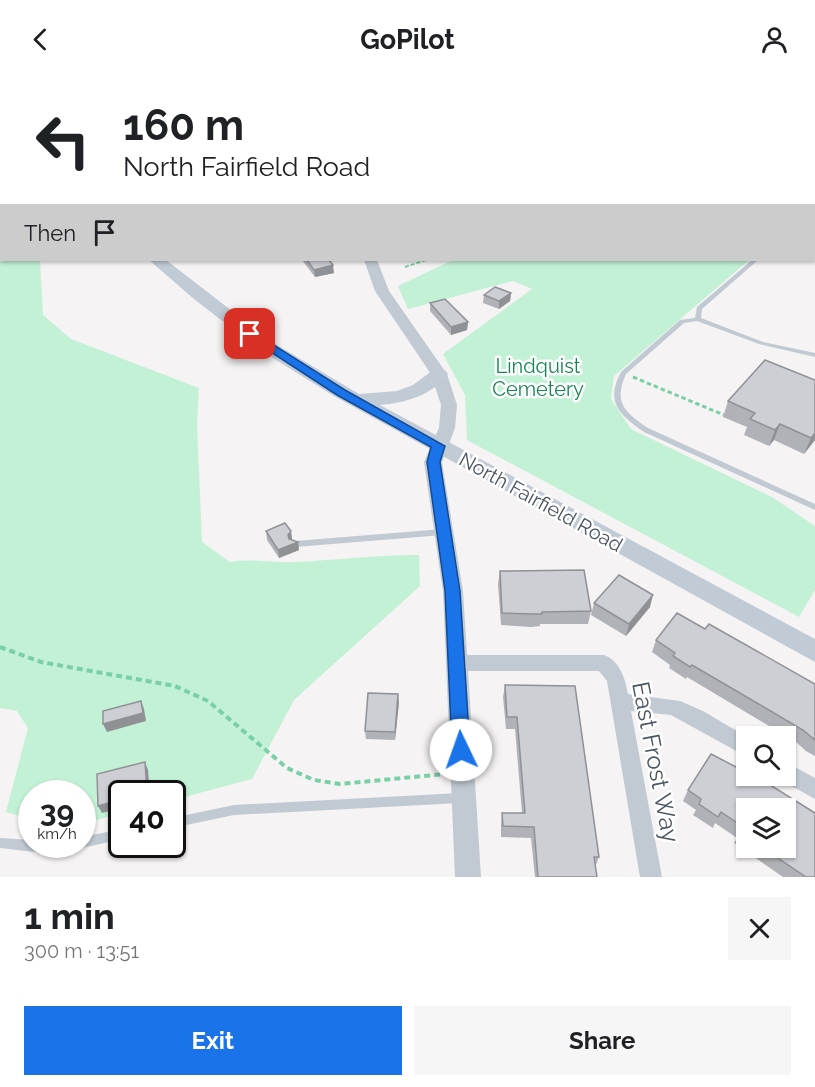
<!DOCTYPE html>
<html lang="en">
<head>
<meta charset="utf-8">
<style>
  :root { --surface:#fff; --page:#f6f6f6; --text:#202124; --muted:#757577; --accent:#1a73e8 }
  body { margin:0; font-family:Raleway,sans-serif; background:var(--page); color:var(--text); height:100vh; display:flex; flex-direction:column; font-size:22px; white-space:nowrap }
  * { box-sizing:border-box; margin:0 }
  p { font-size:20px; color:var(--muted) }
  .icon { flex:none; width:33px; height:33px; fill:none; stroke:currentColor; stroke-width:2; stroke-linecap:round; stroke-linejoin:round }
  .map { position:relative; height:799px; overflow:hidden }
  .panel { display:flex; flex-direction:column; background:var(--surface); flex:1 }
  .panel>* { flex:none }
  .guide { position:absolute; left:0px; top:0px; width:816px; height:183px; box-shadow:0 2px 4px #0004; background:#fff; color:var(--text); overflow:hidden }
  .controls { position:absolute; left:736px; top:648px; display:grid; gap:12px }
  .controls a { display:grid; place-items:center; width:60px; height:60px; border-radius:0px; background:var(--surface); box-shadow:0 2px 4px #0004; font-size:30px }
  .speed { position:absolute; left:18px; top:702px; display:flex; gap:12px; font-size:30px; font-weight:700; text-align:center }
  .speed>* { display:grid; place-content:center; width:78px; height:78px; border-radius:50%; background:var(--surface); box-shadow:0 2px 4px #0004; line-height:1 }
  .speed small { font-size:15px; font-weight:400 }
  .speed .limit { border:3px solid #111; border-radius:9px; background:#fff; color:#111 }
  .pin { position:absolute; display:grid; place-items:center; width:51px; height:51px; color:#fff; margin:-26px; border-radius:12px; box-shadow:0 3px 9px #0006 }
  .me { position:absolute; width:66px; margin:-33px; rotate:357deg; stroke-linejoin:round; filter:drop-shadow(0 0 4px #0008) }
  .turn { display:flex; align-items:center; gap:21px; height:126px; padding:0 24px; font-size:27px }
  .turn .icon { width:78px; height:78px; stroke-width:2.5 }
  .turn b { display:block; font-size:42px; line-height:51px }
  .then { display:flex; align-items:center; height:57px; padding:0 24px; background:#0003; gap:12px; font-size:22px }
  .round { display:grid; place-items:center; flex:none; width:63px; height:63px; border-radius:0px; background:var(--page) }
  .head { display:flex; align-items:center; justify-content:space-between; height:102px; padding:0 24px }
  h1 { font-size:36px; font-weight:700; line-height:45px }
  .primary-button { display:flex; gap:12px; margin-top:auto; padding:12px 24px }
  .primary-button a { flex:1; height:69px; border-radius:0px; background:var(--accent); color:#fff; font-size:24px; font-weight:700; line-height:69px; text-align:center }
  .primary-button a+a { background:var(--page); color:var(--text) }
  header { display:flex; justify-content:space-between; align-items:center; height:78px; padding:0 24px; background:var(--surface); font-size:27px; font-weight:700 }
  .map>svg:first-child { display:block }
</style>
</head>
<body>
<header><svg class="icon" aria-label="back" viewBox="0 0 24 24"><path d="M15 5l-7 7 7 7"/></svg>GoPilot<svg class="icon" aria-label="person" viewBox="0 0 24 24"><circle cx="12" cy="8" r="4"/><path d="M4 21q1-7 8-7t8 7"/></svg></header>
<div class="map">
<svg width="815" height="799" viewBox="0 0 815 799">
  <rect width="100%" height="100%" fill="#f5f3f3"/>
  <path fill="#c3f1d5" d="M0,84L2,182H40L43,237L71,261L199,310L197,345L202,464L230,484C253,480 272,485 295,484C336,482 377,477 419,477L420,508L294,622L252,701L173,722L172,716H122L121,735L83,746L82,716H32L31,741L6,734L28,650L17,633L0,630Z
    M453,182H749L614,298L611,321L631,351L772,419L815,448V512L799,539L467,362L465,317L443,276L532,211L513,203L408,231L398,208Z"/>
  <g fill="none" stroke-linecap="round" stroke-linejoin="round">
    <path stroke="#7ad0a6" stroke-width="2" stroke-dasharray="4 2" stroke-linecap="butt" d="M405,189L426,182"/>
    <path stroke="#7ad0a6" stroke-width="3" stroke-dasharray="4.5 3" stroke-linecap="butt" d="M633,299L724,337"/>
    <path stroke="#7ad0a6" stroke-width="4" stroke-dasharray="6 4" stroke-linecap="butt" d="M0,569L41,584L175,608L208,623L287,690L314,702L340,706L445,696"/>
    <path fill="#c1cad2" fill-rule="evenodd" d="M752,182H758L702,231L701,240L763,264L815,275V279L759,266L697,243L684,245L626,296C613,325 625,334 648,350L815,426V432L644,354C619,336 605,324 621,294L680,242L695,240L697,229Z
      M443,451L446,452L447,454L446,456L443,457L295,469L292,468L291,466L292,464L295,463Z
      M460,715L464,716L465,720L464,724L460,725L234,737L172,750V740L234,727Z
      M122,751V761L82,770L78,769C59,780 22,772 0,770V760L32,762V766H82V759Z"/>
    <path fill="#c1cad2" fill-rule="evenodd" d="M456,577H604C620,583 625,600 628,616L680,623L703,633L747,659V679L671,637L631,633L662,799H640L607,603L599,593H456L449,590L447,585L449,580Z
      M786,684L815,700V721L779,701L777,698H786Z"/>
    <path fill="#c1cad2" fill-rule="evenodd" d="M257,0H267V2H258Z
      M364,182H377L389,213L447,296L457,327L455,350L442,384L463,513L481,799H455L443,513L424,384L439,350L441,327L431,296L375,213Z"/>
    <path fill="#c1cbd6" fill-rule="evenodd" d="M0,70L2,71V79L0,78Z
      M149,182H166L272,264L359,316L397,313L413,307L433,292H445L448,296C433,317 405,325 380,327L815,561V584L334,318L260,272L194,221Z"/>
  </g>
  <path fill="#b0b2b7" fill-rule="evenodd" d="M302,182H329L334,195L315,199Z
    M511,215L510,223L499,231L483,225L484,217Z
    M430,225L468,244L467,252L451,257L430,233Z
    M765,282L815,362L804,376L774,362L769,368L744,357L747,349L723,339L728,323Z
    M266,453H291L292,462L298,464L299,472L279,480L267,462Z
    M500,493L591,533L588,546H540V548L531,549L501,547L498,506Z
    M594,525L650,529L626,558L591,537Z
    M705,551L815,606V678L806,673L796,664L687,599L686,601L669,590L670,587L652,574L656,562Z
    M505,607L599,779L595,789L597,799H535L531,760L501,759V746L502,735H522L515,651H506L503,619Z
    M399,624L395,662L366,661L365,653Z
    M711,676L815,799H783L734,765L737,760L715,745L713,750L693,737L696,732L683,723L688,712ZM747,730L786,770H747Z"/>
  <path fill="#909195" d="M333,187L334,195L315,199L314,192Z
    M511,215L510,223L499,231V223Z
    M468,244L467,252L451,257V249Z
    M780,346L774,362L769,368L775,352Z
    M815,355V362L804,376L811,360Z
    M291,453L292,462L289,465L288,457Z
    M298,464L299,472L279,480L278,472Z
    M653,517L650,529L626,558L629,546Z
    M398,616L399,624L395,662V654Z
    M141,623L144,631L146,643L107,654L103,646Z
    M145,684L148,692L150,716H144Z
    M122,721V730L102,735L98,728Z"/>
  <path fill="#cdcfd5" stroke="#909195" stroke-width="1.5" d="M129,0H143L144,2H130Z
    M179,0H229L232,2H167Z
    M316,0H388L385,2H312Z
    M307,182H329L333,187L314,192Z
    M495,209L511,215L499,223L484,217Z
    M445,221L468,244L451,249L430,225Z
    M765,282L815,302V355L811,360L780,346L775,352L750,341L755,335L728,323Z
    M285,445L291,453L288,457L289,461L298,464L278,472L266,453Z
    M584,492L591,533L542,534V536H532L502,535L500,493Z
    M619,497L653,517L629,546L594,525Z
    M677,535L705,551L709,546L815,606V662L803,652L692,587L690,589L673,578L675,575L656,562Z
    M505,607L575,608L599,779H594L597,799H538L534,749L503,748L502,735H525L517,639H507Z
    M368,615L398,616L395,654L365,653Z
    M141,623L143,635L103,646V633Z
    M711,676L736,689L738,686L747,692V698H756L815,735V799H806L763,770H786V730H747V759L740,754L743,749L721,734L718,739L699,726L701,721L688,712Z
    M145,684L147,715L122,716V721L98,728L97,696Z"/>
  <path fill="#1a73e8" stroke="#114b97" stroke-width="1.5" d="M250,252L345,312L445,368L440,384L460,513L470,672L467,678L461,680L454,678L452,672L445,513L427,384L431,369L337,317L246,258L244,256Z"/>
  <g text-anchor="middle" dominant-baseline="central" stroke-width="5" stroke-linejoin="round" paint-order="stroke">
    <g font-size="20" fill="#17864f" stroke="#fff">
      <text x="538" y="288">Lindquist<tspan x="538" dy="23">Cemetery</tspan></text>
    </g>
    <g font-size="20" fill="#4a5661" stroke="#fff">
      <text transform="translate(541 424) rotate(29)">North Fairfield Road</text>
    </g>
    <g font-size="24" fill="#4a5661" stroke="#fff">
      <text transform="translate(656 684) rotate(79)">East Frost Way</text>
    </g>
  </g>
</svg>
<div class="controls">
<a><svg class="icon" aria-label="search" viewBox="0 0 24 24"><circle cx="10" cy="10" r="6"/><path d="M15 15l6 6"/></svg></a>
<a><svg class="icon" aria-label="layers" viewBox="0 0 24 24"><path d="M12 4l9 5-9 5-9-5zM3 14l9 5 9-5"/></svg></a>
</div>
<div class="speed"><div>39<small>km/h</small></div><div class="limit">40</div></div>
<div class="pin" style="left:250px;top:256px;background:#d93025"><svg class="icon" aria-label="arrive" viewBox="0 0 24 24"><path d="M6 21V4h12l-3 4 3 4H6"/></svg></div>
<svg class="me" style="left:461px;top:672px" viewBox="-20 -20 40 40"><circle r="19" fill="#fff"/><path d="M0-13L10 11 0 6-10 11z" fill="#1a73e8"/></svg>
<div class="guide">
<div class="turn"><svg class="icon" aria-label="left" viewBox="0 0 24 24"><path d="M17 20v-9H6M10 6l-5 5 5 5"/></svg><div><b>160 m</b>North Fairfield Road</div></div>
<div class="then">Then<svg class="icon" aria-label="arrive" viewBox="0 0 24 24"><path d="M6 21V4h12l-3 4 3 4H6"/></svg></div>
</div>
</div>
<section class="panel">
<div class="head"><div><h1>1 min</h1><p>300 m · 13:51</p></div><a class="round"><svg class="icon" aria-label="close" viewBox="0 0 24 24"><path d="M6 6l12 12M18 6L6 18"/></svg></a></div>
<div class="primary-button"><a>Exit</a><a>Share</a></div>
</section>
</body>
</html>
